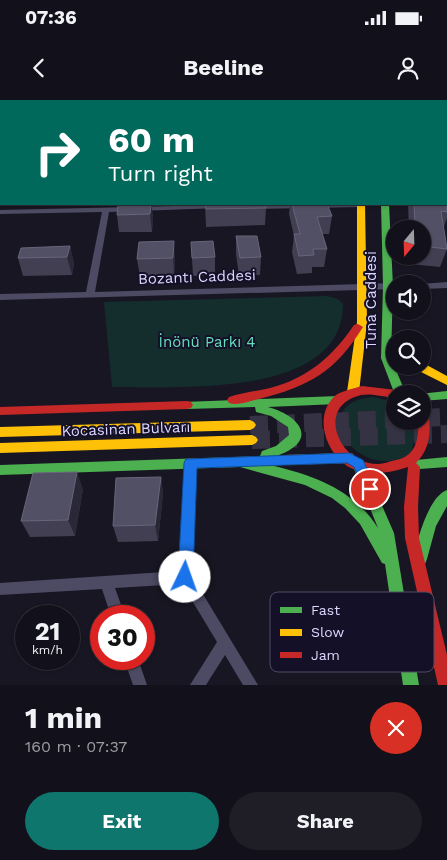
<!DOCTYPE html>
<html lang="en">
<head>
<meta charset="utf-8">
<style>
  :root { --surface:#12101a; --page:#1f1e27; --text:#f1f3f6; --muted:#9c9da2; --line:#313039; --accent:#0f766e }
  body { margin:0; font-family:"Work Sans",sans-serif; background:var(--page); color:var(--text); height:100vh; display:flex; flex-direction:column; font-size:19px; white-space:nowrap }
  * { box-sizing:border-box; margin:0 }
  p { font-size:16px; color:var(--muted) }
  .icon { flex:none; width:28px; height:28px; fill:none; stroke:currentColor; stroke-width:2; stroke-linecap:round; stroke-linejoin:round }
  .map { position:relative; height:585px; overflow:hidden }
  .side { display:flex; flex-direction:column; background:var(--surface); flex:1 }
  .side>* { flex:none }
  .guide { position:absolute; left:0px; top:0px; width:448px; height:105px; box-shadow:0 1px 4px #0004,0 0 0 1px var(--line); background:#00695c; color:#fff; overflow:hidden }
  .needle { width:32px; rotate:199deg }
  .buttons { position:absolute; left:386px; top:120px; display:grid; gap:10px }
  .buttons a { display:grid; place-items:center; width:45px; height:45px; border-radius:50%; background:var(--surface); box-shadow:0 1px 4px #0004,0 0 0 1px var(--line); font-size:25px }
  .speed { position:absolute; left:15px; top:505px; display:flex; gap:10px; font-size:25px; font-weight:700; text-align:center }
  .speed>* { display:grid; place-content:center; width:65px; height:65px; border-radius:50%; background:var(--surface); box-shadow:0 1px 4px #0004,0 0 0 1px var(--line); line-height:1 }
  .speed small { font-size:12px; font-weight:400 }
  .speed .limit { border:8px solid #d22; background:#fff; color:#111 }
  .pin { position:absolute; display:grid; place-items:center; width:42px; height:42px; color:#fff; margin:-21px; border:2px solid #fff; border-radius:50%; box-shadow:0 1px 5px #0007 }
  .me { position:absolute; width:55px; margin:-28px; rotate:3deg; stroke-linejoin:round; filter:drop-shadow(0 0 4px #0008) }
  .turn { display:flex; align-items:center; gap:18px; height:105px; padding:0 25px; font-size:22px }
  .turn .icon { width:65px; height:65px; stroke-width:2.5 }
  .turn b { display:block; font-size:35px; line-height:42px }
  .round { display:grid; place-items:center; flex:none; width:52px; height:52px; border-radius:26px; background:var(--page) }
  .headline { display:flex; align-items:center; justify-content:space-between; height:85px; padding:0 25px }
  h1 { font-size:30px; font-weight:700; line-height:38px }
  .action { display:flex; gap:10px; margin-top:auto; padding:10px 25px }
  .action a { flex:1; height:58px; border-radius:30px; background:var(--accent); color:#fff; font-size:20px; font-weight:700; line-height:58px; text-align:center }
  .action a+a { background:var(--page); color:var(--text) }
  .status { display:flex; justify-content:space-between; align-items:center; height:35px; padding:0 25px; background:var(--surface); direction:ltr }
  .status svg { height:14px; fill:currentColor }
  header { display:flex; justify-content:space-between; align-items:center; height:65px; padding:0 25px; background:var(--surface); font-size:22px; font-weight:700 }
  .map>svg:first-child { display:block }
</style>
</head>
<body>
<div class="status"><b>07:36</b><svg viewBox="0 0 49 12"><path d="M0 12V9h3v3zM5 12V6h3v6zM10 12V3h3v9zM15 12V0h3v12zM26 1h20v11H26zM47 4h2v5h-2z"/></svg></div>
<header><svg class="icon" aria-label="back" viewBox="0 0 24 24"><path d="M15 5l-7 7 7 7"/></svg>Beeline<svg class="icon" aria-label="person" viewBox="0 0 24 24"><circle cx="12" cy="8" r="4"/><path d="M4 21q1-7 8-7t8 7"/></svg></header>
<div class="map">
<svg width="447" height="585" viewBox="0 0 447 585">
  <rect width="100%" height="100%" fill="#181622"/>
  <path fill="#142e2e" d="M327,196L338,199L343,204C343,300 175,286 112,287L104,202Z
    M373,297L395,302V321H418L411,355C404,357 395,361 388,361C344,363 314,302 373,297Z"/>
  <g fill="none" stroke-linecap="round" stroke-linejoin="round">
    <path stroke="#353343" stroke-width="18" stroke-dasharray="18 9" stroke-linecap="butt" d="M422,318L447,317
      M250,325L395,319
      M252,340L447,334"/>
    <path fill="#4c4b63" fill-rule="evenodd" d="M169,0H175V1H170Z
      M0,1H1V5H0Z
      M446,75H447V79H446Z
      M316,104L364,105L361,107L252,109L249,107L252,105Z
      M218,105L220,106V108L109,112L95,192L395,183V189L0,200V194L86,192L102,112L0,114V110Z
      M447,182V188L422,189V184H421Z
      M190,358L194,360L196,363L192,476L258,585H243L225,555L206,585H190L217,542L182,484L115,488L125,516H111L102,489L0,495V483L179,471L184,363L186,360Z
      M124,559H138L147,585H133Z"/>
    <path fill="#4caf50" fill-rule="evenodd" d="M381,104H389L393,186L391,258L406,294L395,295L381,258L383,186Z
      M447,291V299L422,301V294H419Z
      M338,296L342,297L344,300L342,303L338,304L268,307C298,315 320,339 279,355L289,356L291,360L289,364L274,366C315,376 354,390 378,428L352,364L354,360L358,359L362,360L394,433L419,585H403L385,464L382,463L360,424L345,408L332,398L305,385L240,367L0,375V365L260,356L262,351L276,346L289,335L288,327L271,316L256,312L255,307L187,309L183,308L181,305L183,302Z
      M447,357V367L420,369L416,368L414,364L416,360Z
      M447,390V406L436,426L427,459L425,464L420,466L415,464L413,459C417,441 428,397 447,390Z"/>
    <path fill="#ffc107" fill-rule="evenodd" d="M359,0H365V1H359Z
      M357,104H365L367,222L359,292L353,296L347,292L357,222Z
      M423,263L447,276V285L415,269L414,266H422Z
      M250,320L254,322L256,325L254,328L250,330L0,337V327Z
      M252,335L256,337L258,340L256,343L252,345L0,353V343Z
      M349,353L353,354L355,358L353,362L349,363L285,365L281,364L279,360L281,356L285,355Z"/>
    <path fill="#c62828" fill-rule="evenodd" d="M376,0H382V1H376Z
      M358,224L363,227C335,272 310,286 259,299C250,301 238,306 229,303L227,300L229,297C242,293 257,291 270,288C308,278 333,256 354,225Z
      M362,286L396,290L401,294H395V298C385,297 371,293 361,295C314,306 339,365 378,364C384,364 390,361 396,360C416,356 419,339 418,321H422V307L428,311C431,330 431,348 416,363L420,367L418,407L419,438L447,555V585H438L405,438L404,407L408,367C389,373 369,377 351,368C326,355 312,315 336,295C342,291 355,288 362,286Z
      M187,301L191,302L193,305L191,308L187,309L0,315V307Z"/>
  </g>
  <path fill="#423f52" d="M281,0H298L297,1H280Z
    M1,68V96L0,93V70Z
    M447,100V118L443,129L447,149L440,167L410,164L409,156H422V129H409L408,104H446Z
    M151,104L153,117L152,132H119L117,115Z
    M205,104L266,108L265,125L206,127Z
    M290,104H327L332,116L329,134H322L327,149L324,167H312V173L297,174L292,152L294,136L289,114Z
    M236,136L261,157L260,175L239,176L236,154Z
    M139,142L175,159L174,176L140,177L137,159Z
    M191,142L215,157V175L193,176Z
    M70,146L74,164L72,175L23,176L18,158Z
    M161,377L163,394L158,441L118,442L113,426Z
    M83,389L75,436L30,437L21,421Z"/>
  <path fill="#2a2837" d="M151,104L153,117L152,132L150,114Z
    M174,141L175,159L174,176L173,158Z
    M70,146L74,164L72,175L67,157Z
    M77,372L83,389L75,436L68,420Z
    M161,377L163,394L158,441L155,425Z"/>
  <path fill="#525064" stroke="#68657c" d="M115,0H144L145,1H115Z
    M328,0H346V1H328Z
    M406,0H428V1H407Z
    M1,68V83H0V70Z
    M446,96L447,112L441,111L447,149L422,146V129H414V125H415L414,104H446Z
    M118,104H151L150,114L117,115Z
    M205,104H265L266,108L206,109Z
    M292,104H327L332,116L317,117L327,149H313L314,155L299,156L294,134H300Z
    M236,136H257L261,157L240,158Z
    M174,141L173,158L137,159L139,142Z
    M213,141L215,157L192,158L191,142Z
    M70,146L67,157L18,158L21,148Z
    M77,372L68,420L21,421L33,373Z
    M161,377L155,425L113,426L116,378Z"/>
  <path fill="#1a73e8" stroke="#114b97" d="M349,353L363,360L376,389L374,393L370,394L365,393L354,367L347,363L197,368L193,477L190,482L185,484L180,482L178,477L184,363L186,359Z"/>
  <g text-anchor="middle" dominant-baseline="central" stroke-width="4" stroke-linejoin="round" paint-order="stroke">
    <g font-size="15" fill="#dcd8fe" stroke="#141028">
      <text transform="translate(197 177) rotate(-2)">Bozantı Caddesi</text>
      <text transform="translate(371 200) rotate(-90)">Tuna Caddesi</text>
      <text transform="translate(126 329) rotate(-2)">Kocasinan Bulvarı</text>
    </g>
    <g font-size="15" fill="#64debd" stroke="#141028">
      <text x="207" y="242">İnönü Parkı 4</text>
    </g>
  </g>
  <rect x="270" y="492" width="164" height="80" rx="8" fill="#141028" stroke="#504c68" stroke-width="1"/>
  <rect x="280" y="507" width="22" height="6" fill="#4caf50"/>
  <rect x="280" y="529" width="22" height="7" fill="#ffc107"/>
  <rect x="280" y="552" width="22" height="6" fill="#c62828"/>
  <g font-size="14" fill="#dcd8fe">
    <text x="311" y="515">Fast</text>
    <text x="311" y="537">Slow</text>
    <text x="311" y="560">Jam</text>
  </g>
</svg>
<div class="buttons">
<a><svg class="needle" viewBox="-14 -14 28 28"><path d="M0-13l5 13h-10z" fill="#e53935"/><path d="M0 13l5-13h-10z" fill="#9c9da2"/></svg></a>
<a><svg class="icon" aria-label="sound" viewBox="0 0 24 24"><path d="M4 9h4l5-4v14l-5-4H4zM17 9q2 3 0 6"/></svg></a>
<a><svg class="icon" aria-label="search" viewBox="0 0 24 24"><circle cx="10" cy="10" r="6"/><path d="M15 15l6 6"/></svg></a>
<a><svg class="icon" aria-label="layers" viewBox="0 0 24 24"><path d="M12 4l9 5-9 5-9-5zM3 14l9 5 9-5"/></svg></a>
</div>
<div class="speed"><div>21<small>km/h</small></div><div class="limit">30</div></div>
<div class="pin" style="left:370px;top:389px;background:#d93025"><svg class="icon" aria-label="arrive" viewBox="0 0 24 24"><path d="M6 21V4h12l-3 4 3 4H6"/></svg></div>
<svg class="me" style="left:185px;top:477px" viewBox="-20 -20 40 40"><circle r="19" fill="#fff"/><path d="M0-13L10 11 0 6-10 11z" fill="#1a73e8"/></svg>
<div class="guide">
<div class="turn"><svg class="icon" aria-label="right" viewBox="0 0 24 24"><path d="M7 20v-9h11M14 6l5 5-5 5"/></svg><div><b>60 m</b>Turn right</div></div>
</div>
</div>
<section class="side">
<div class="headline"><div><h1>1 min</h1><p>160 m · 07:37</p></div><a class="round" style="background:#d93025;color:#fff"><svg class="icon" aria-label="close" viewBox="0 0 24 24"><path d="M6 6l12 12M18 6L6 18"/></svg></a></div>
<div class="action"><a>Exit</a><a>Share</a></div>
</section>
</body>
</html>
